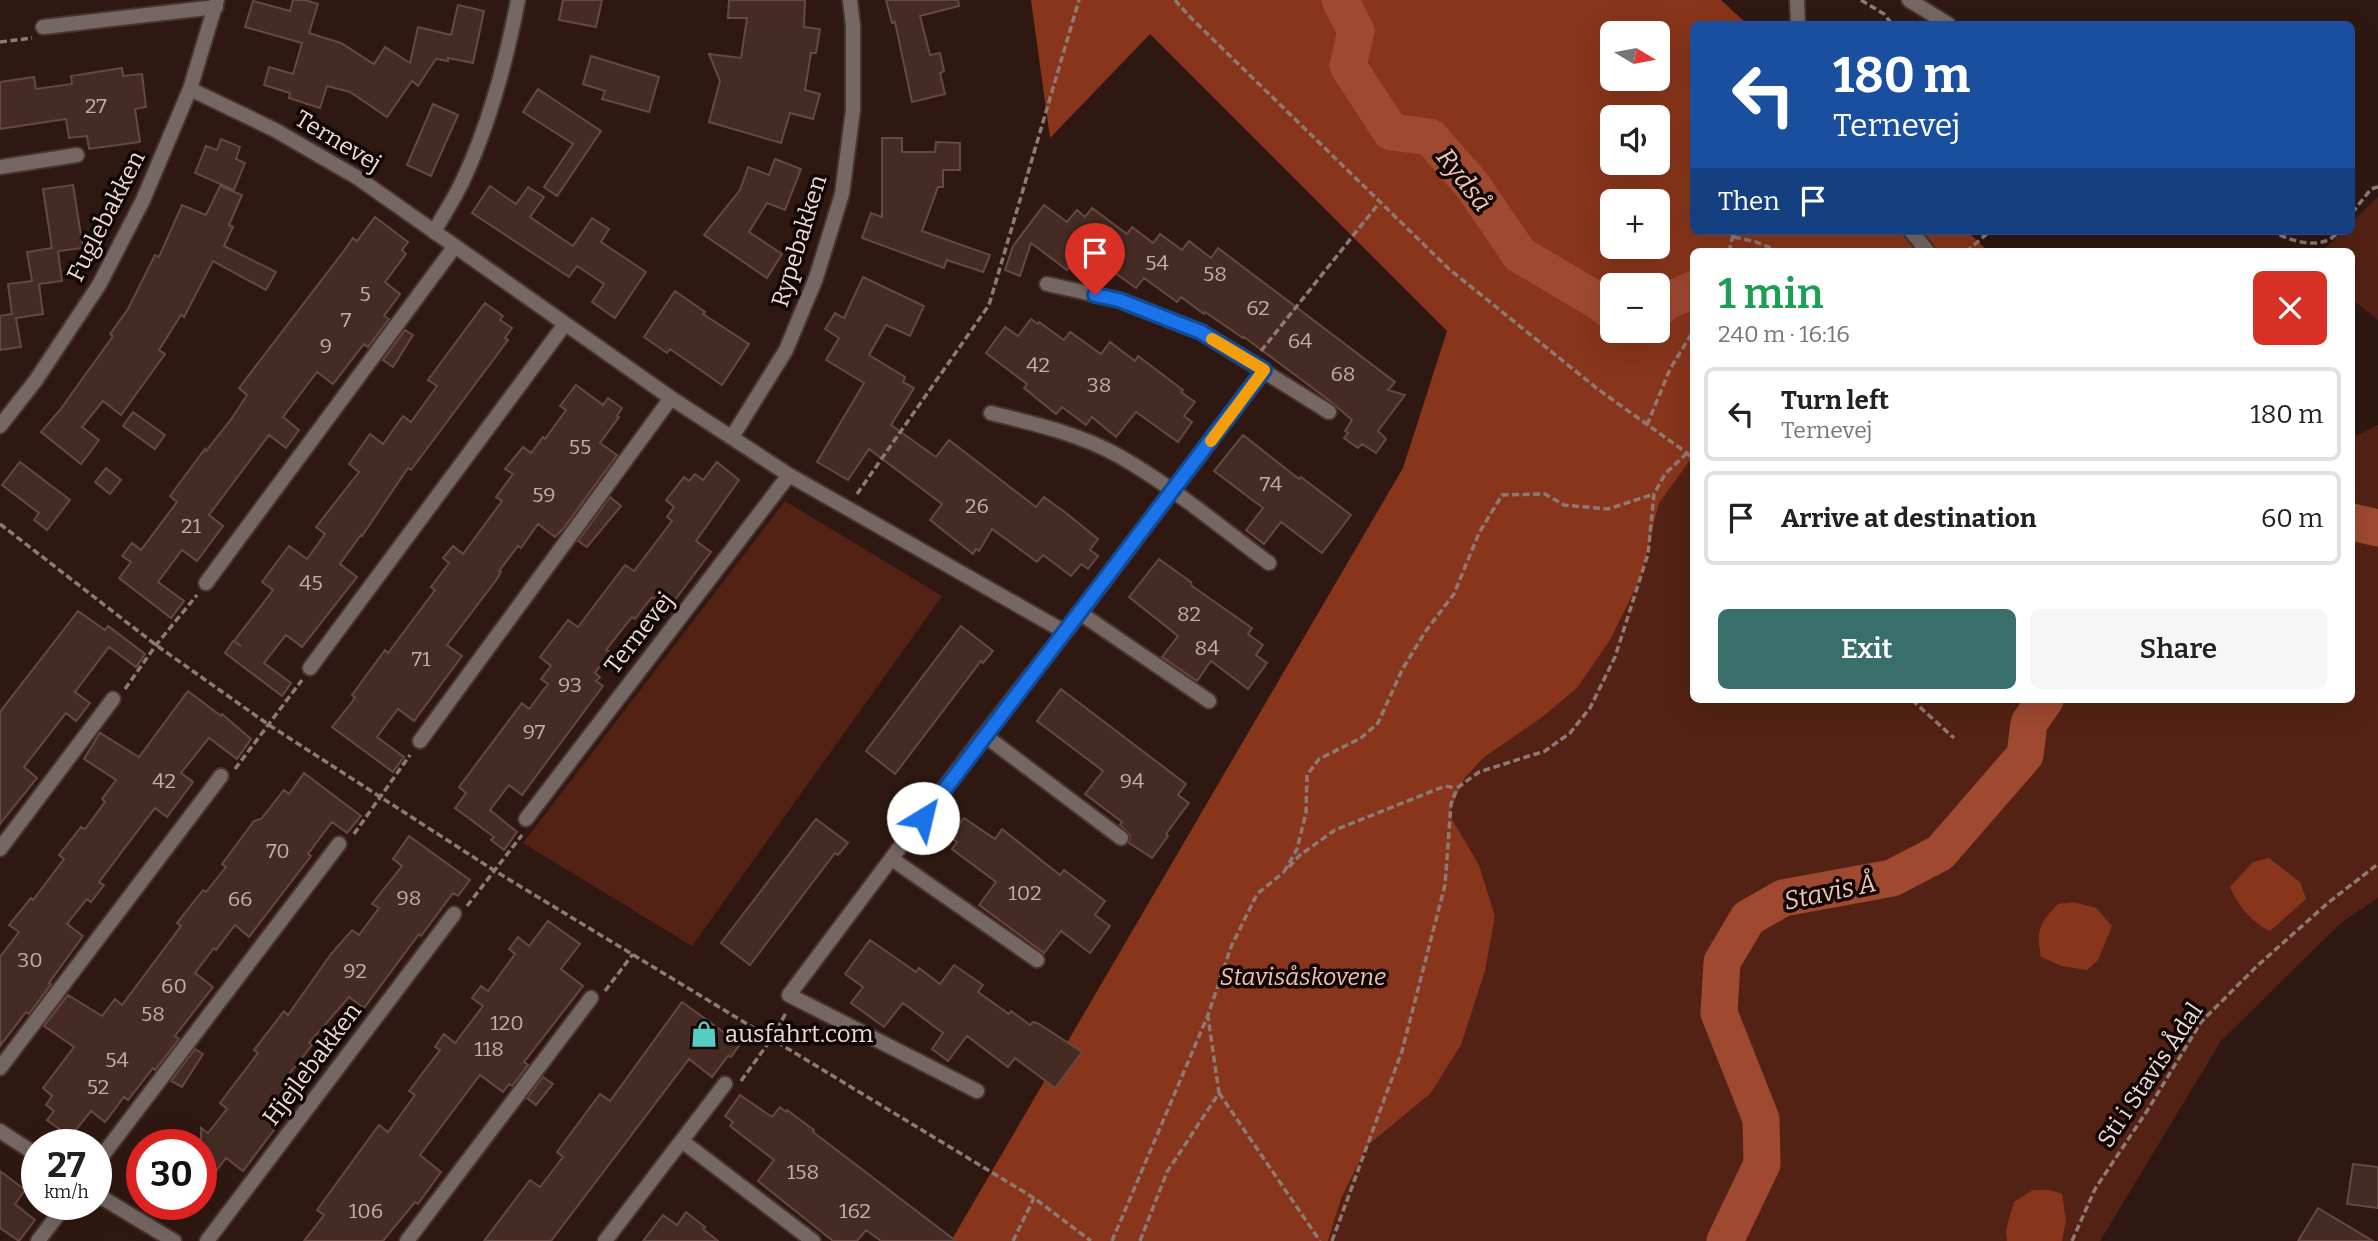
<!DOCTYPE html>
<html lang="en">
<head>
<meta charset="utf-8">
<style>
  :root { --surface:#fff; --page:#f6f6f6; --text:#222; --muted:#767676; --line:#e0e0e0; --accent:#396f6a }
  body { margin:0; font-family:Bitter,serif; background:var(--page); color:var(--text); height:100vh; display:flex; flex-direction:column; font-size:26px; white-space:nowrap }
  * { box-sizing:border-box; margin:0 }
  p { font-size:23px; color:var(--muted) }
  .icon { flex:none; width:38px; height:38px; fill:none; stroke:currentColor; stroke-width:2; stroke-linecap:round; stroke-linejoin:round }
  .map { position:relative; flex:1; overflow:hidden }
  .details { position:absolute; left:1690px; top:248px; width:665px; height:455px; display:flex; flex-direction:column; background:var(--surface); border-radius:10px; box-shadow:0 7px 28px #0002 }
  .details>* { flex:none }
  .guide { position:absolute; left:1690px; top:21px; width:665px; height:214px; border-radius:10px; box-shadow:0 7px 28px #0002; background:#1a4fa0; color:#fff; overflow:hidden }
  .needle { width:46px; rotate:100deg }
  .buttons { position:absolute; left:1600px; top:21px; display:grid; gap:14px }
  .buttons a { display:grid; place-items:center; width:70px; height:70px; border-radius:10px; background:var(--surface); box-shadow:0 7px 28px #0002; font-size:35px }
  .speed { position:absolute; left:21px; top:1129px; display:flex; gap:14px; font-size:35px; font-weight:700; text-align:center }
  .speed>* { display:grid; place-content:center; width:91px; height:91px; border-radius:50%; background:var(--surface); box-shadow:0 7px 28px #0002; line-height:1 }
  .speed small { font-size:18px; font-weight:400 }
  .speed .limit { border:10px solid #d22; background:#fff; color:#111 }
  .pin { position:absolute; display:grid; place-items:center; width:60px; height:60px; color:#fff; margin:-72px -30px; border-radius:50% 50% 50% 0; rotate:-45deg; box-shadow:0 0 7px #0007 }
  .pin .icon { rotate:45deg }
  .me { position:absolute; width:77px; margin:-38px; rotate:36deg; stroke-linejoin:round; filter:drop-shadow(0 0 5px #0008) }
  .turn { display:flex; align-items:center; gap:24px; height:147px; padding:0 28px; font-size:32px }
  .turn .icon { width:91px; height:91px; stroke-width:2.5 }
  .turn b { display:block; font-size:49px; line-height:60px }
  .then { display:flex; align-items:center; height:66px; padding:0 28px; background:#0003; gap:14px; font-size:26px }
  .round { display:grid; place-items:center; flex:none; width:74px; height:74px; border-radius:10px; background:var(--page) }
  .headline { display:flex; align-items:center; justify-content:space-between; height:119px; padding:0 28px }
  h1 { font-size:42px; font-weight:600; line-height:52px; color:#1e9e55 }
  .button { display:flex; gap:14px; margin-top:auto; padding:14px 28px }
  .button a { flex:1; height:80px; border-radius:10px; background:var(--accent); color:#fff; font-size:28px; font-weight:600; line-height:80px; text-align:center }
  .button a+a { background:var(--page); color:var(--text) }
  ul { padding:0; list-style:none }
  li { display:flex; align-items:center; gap:21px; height:94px; margin:0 14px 10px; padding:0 14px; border:4px solid var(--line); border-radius:10px }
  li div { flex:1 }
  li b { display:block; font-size:26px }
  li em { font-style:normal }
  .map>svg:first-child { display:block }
</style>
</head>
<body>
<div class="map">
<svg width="2378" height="1241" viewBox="0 0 2378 1241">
  <rect width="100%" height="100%" fill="#2f1811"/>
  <path fill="#542214" d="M2378,197V320L2352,299V252H2321L2343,231H2352V222Z
    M2378,425V898L2341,923L2221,1041L2100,1241H1328L1341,1199L1367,1146L1431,1093L1461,1045L1485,971L1495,916L1479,865L1449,814L1464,779L1483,758L1541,718L1641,577L1659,503L1694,455V700H2352V438Z
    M785,501L942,596L692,946L523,843Z"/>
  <path fill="#88351b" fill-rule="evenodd" d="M1031,0H1721L1747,24H1694V231H1967L1989,252H1694V455L1659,503L1641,577L1610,640L1577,688L1541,718L1483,758L1464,779L1449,814L1479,865L1495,916L1485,971L1461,1045L1431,1093L1367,1146L1341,1199L1328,1241H951L1403,468L1447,331L1150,34L1050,138ZM1612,33H1657V79H1612ZM1612,117H1657V163H1612ZM1612,201H1657V247H1612ZM1612,285H1657V331H1612Z
    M2269,858L2300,882L2306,899L2270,931C2253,924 2237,904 2230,887L2253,862Z
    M2074,902L2096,908L2112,926L2098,960L2087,970L2062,966L2041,957C2036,929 2039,924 2058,904Z
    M2033,1190H2050L2062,1194L2066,1221L2062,1241H2007L2006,1230L2014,1202Z"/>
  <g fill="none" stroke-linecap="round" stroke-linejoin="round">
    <path stroke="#9f4930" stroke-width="37" d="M1340,0L1356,31L1348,66L1391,132L1430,137L1472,185L1520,255L1598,301L1612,312
      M1657,310L1666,302L1694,289
      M2352,522L2378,528
      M1725,1241L1762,1164L1761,1119L1719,1013L1722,962L1748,918L1783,898L1892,878L1940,853L2025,755L2029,723L2045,700"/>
  </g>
  <path fill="#452b24" stroke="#654941" stroke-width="2" d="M293,0H305L318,4L309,33L341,43L374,64L385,47L410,63L418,27L451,35L458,5L484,11L473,63L448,58V61L436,59L418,86L412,81L387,117L350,92L327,86L320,108L289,98L290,93L264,85L269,67L293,74L302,43L245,27L253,1L290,11Z
    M563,0H602L596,27L559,20Z
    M729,0H805L804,27L820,29L816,53H811L805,90L820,94L813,119L790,113L781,143L709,122L720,81L709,54L741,58L747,18H728Z
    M886,0H958L959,6L920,16L930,55L940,53L944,71L940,73L945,94L912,102L895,22L892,23Z
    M591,56L659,77L649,112L602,99L605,91L583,84Z
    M122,68L123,76L142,74L146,107L135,109L140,142L89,149L87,136L69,138L66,119L0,129V82L34,77L36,89L72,84L71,76Z
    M538,89L601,131L557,196L544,187L573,144L523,112Z
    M433,104L458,115L431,176L407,165Z
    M882,138H902V152H935L936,142L960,143V170H943V187H938L922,231L990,255L983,272L947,260L944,268L862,238L871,213L882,217Z
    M221,139L240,147L236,159L245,163L234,190L195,173L206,146L217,150Z
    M775,159L801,169L785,210L767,203L749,232L782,254L767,278L704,235L740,190L748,167L769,175Z
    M73,185L83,248L58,251L62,281L39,284L43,314L16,318L21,347L0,350V316L12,314L8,284L32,281L27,252L52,248L43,189Z
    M220,186L242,195L229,225L233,227L224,246L276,272L266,290L213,261L184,317L181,315L159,350L165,354L121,415L103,401L82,427L99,440L81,464L41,432L60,410L113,336L110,334L128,309L155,255L159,257L182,205L206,215Z
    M490,186L516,204L528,187L544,197L530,217L573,246L592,218L609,229L601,242L646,272L615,318L592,302L604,284L577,266L569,277L472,213Z
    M1044,205L1067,222L1077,210L1085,217L1092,208L1127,234L1132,227L1153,243L1160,234L1182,250L1189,241L1211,258L1218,248L1395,382L1388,390L1405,395L1378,431L1386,439L1376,453L1362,444L1358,448L1344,438L1348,433L1345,431L1352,420L1330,401L1244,337L1243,338L1205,312L1204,314L1181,297L1177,302L1144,278L1136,288L1115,273L1110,279L1086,261L1077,273L1069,267L1067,270L1031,243L1020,276L1005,270L1013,246Z
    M375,217L408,242L402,250L406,254L385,282L400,294L384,316L389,319L368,347L364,344L333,384L317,372L283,417L299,430L286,448L269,435L209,515L223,526L197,561L182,550L158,582L184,601L171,618L119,578L131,562L122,556L132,543L141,550L177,502L170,496L201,454L205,449L206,451L232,418L247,395L239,388L343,252L353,238L357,241Z
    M863,277L924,306L910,336L886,325L869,355L905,377L903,382L914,388L891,425L936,457L949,440L1036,507L1044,497L1066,513L1098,539L1090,550L1098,556L1088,569L1081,564L1071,576L1043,555L1037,562L992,529L979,551L976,549L973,554L930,520L942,504L869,449L848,480L817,462L864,383L826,360L839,338L825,329L835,313L844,318Z
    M675,291L705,312L703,314L749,344L722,385L670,349L667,353L644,337Z
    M485,303L503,316L500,320L512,328L505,338L508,340L411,470L408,468L362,536L361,535L340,564L357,577L302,647L286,635L264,663L291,683L282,696L225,653L233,641L241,646L234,641L273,590L262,582L289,546L307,559L325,534L316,527L359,472L349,464L370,434L383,444L403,416L411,422L437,386L428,380Z
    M1031,319L1038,324L1039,322L1064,340L1070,332L1101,354L1110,342L1135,361L1138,356L1183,390L1181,392L1195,402L1184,416L1192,422L1178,442L1136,412L1116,437L1092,417L1086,425L1062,407L1056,414L1024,388L1027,384L986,353L1005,327L1018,336Z
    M405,330L413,335L393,367L383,360Z
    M576,385L603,405L608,398L622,408L617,416L619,417L600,443L617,455L563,529L555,537L538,524L521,548L518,546L499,571L501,572L497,579L447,645L462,656L414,721L398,709L377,737L404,757L393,772L332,727L352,702L355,697L352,695L385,650L388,653L435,590L431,587L449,563L443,558L453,546L463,554L502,501L496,497L513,474L505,469L523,447L531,453L543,437L545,439L566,410L560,406Z
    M133,412L165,435L155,449L123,426Z
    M1243,435L1299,479L1301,477L1351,515L1322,553L1281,522L1264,544L1246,530L1263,508L1214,471Z
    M20,462L70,500L47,530L34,520L39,513L2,485Z
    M717,462L739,480L696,541L711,552L668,609L652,597L635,619L632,617L606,650L610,652L595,673L600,677L596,681L603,686L522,795L509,785L490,810L517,832L504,850L491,840L494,837L455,808L466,793L459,787L522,703L529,709L548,684L541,679L551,666L540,657L568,620L578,627L625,565L634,571L672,521L667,517L674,507L666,500L684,477L689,481L695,474L703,480Z
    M106,468L121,480L110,494L95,482Z
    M610,497L621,506L587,547L578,541Z
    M1159,559L1191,582L1192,586L1252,628L1248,634L1263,645L1256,655L1267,663L1248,689L1211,661L1197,681L1162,657L1178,636L1129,597Z
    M78,611L105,630L108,626L145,654L136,667L109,647L75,692L90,703L76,721L66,713L24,767L37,778L0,824V712Z
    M961,626L993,651L983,663L981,661L895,774L866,751Z
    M1061,689L1186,784L1178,795L1189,803L1166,834L1168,836L1152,858L1129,843L1130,835L1120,825L1122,822L1085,794L1103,771L1037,721Z
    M188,691L221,716L222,714L251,739L237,759L209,738L181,773L193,782L167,817L155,808L99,882L104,885L91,902L87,899L67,924L83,936L49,983L51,984L29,1014L26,1012L0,1046V957L19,932L9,925L31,898L33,900L64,859L59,855L81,827L85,829L105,802L102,799L116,780L84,759L100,733L139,757Z
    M304,773L361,816L347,833L332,822L308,854L311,856L249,937L235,925L216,950L214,948L195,973L213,987L175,1036L179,1039L155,1070L153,1068L128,1100L124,1097L105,1122L91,1111L70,1137L47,1120L54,1111L46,1105L52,1096L43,1088L74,1047L44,1026L68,995L102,1016L115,999L122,1005L181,926L177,923L203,890L206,892L226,867L222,864L254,821L261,819L284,790L289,794Z
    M964,818L995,839L1002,829L1060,875L1064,870L1105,901L1095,915L1110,926L1090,953L1061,931L1044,953L979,905L996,882L952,849L957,842L950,837Z
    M816,819L848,843L838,855L835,853L750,965L721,943Z
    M409,836L470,880L458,896L453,893L421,936L419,934L364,1008L349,997L309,1043L312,1045L287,1077L294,1082L275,1106L286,1114L243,1171L226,1158L201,1191V1128L208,1133L227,1109L220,1103L258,1053L254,1050L284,1011L288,1015L331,954L352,930L359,935L379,908L372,904L402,866L393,859Z
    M548,921L580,944L561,969L583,986L524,1062L528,1065L512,1086L509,1084L503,1092L480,1075L420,1155L441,1172L418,1204L415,1202L383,1241H304L324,1215L317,1210L379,1125L388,1132L415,1095L409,1091L440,1050L435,1047L444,1034L455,1043L483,1006L472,998L481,986L488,991L515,954L509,949L518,937L529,946Z
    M870,940L916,972L919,968L940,984L954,965L983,985L978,992L1009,1014L1011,1011L1030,1025L1033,1022L1039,1024L1082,1052L1055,1088L1015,1058L1008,1067L967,1036L948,1061L932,1049L943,1033L903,1003L884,1027L851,1003L863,987L845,974Z
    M682,1002L740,1044L731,1057L728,1056L712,1077L689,1059L551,1241H484L530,1180L540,1187L563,1157L557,1152L600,1094L610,1101Z
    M195,1049L203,1054L182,1087L171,1081Z
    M543,1077L553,1084L536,1105L527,1098Z
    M740,1095L772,1117L780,1107L786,1112L787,1110L814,1130L813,1132L956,1241H881L866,1230L857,1241H833L758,1181L774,1160L730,1126L733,1122L725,1116Z
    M2353,1164L2378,1167V1208L2347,1204Z
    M0,1171L25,1190L15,1204L35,1220L19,1241L0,1228Z
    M2318,1208L2373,1241H2298Z
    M686,1212L705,1227L703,1229L718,1241H643L663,1215L677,1225Z"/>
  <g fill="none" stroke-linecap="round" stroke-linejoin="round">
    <defs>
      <path id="minor" d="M1797,0L1798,24
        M1909,0L1948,24
        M43,27L216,7
        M190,89L275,130L358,178L671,398L789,475L1065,632
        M0,167L77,155
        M1911,231L1928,252
        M434,232C443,215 455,198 463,180C490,123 506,62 518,0
        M1047,284L1119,300L1201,332L1329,412
        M991,413C1035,424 1080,434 1119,456C1172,486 1220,527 1269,563
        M0,426L36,380L99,285L143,200L190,89L217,0
        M732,437L786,350L816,278L842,194L853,110V26L850,0
        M206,583L455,246
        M1080,613L1209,701
        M310,668L565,324
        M984,735L1121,838
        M420,741L671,398
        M526,819L789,475
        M0,849L113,699
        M892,859L1037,960
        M0,1068L221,776
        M977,1091L789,995L984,735L1080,613L1264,370
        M0,1131L37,1155
        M682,1141L813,1241
        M96,1164L339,844
        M96,1194L174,1241
        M38,1241L66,1204
        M207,1241L454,914
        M407,1241L591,998
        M605,1241L725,1084"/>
    </defs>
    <use href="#minor" stroke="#49332c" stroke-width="18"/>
    <path stroke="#8e7a74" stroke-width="3.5" stroke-dasharray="7 3.5" stroke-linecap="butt" d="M1175,0L1188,15L1449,269L1599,390L1687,453L1694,461
      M1861,0L1884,14L1892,24
      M0,42L32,38
      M2352,213L2371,189L2378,187
      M2270,231C2290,240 2322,253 2339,231
      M1734,237L1756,242L1781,252
      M1729,252L1734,231
      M1966,252L1990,231
      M1261,351L1380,202
      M1647,425L1670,369L1694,330
      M857,494L989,305L1079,0
      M0,524L156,645L269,725L495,871L1034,1198L1091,1241
      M125,689L156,645L197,595
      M1912,700L1954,738
      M235,769L302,680
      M354,834L410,755
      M1289,867L1300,855L1335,830L1445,786L1456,788
      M1284,872L1297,849L1306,813L1307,775L1319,759L1361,738L1378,723L1402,670L1425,632L1454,594L1479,533L1502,495L1545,494L1564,505L1608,509L1654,494
      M467,906L522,835
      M605,991L633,954
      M741,1081L772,1038L787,1011
      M1219,1093L1320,1241
      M1013,1241L1034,1198
      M1112,1241L1208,1015L1231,947L1257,894L1284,872
      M1140,1241L1167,1172L1219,1093L1208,1017
      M1332,1241L1402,1051L1445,885L1451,804L1457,788L1479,772L1545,751L1570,733L1590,708L1615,657L1648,554L1654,494L1665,474L1687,453
      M2072,1241L2095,1189L2147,1111L2201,1022L2257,966L2329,902L2378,864"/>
    <use href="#minor" stroke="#756763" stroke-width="14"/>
  </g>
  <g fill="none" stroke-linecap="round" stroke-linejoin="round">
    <defs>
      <path id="route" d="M923,818L1264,370L1201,332L1119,300L1095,295"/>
    </defs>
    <use href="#route" stroke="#114b97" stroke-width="18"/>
    <use href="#route" stroke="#1a73e8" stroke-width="12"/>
    <path stroke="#f59e0b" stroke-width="12" d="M1211,441L1264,370L1212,339"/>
  </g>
  <defs>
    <symbol id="shop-bare" viewBox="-9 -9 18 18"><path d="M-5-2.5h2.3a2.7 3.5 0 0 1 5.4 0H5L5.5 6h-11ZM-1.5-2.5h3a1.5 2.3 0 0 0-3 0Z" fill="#56cec3" stroke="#100604" stroke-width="2.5" paint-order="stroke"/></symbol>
  </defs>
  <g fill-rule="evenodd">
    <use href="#shop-bare" x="685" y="1015" width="38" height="38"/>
  </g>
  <g text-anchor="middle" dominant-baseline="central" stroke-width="7" stroke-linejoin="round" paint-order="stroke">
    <g font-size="21" fill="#c2aea9">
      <text x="96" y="106">27</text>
      <text x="1157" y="263">54</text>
      <text x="1215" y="274">58</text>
      <text x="365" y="294">5</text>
      <text x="1258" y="308">62</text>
      <text x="346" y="320">7</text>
      <text x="1300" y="341">64</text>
      <text x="326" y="346">9</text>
      <text x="1038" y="365">42</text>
      <text x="1343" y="374">68</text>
      <text x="1099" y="385">38</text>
      <text x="580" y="447">55</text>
      <text x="1271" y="484">74</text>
      <text x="544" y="495">59</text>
      <text x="977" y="506">26</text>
      <text x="191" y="526">21</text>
      <text x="311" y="583">45</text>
      <text x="1189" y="614">82</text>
      <text x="1207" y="648">84</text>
      <text x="421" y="659">71</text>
      <text x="570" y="685">93</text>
      <text x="534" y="732">97</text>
      <text x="164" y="781">42</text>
      <text x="1132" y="781">94</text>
      <text x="278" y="851">70</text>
      <text x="1025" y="893">102</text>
      <text x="409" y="898">98</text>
      <text x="240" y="899">66</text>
      <text x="30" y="960">30</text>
      <text x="355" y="971">92</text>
      <text x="174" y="986">60</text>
      <text x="153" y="1014">58</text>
      <text x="507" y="1023">120</text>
      <text x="489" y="1049">118</text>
      <text x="117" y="1060">54</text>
      <text x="98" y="1087">52</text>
      <text x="803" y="1172">158</text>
      <text x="366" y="1211">106</text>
      <text x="855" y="1211">162</text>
    </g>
    <g font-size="24" fill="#ebdad5" stroke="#100604">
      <text transform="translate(338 141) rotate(31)">Ternevej</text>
      <text transform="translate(106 216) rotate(-63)">Fuglebakken</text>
      <text transform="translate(799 241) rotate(-73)">Rypebakken</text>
      <text transform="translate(639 633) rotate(-52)">Ternevej</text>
      <text transform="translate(312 1064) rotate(-53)">Hjejlebakken</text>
      <text transform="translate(2150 1075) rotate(-56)">Sti i Stavis Ådal</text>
    </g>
    <g font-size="24" font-style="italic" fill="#f1c0b2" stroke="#100604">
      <text x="1303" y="977">Stavisåskovene</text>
    </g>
    <g font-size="24" fill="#ebdad5" stroke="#100604" text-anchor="start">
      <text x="725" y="1034">ausfahrt.com</text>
    </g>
    <g font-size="26" font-style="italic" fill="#f3c2b3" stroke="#100604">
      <text transform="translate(1464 180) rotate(52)">Rydså</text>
      <text transform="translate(1830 892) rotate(-12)">Stavis Å</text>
    </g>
  </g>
</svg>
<div class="buttons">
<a><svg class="needle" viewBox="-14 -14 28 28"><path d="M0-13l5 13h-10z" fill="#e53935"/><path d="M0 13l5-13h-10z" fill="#767676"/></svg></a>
<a><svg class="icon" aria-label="sound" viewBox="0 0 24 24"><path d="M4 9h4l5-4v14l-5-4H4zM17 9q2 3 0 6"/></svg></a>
<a>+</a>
<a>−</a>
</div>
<div class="speed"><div>27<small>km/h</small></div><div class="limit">30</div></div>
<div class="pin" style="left:1095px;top:295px;background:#d93025"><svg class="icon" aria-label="arrive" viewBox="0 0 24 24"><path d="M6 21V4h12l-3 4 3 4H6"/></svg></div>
<svg class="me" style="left:923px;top:818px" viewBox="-20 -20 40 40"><circle r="19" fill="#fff"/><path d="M0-13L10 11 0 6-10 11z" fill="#1a73e8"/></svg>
<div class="guide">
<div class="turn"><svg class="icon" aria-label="left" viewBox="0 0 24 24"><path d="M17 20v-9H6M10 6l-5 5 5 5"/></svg><div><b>180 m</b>Ternevej</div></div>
<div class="then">Then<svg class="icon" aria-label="arrive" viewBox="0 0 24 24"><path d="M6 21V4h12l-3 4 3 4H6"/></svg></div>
</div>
<section class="details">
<div class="headline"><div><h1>1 min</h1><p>240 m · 16:16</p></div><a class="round" style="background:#d93025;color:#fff"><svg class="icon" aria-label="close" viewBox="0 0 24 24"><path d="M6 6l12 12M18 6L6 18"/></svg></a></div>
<ul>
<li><svg class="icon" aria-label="left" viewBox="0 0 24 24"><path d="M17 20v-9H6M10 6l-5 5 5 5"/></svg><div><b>Turn left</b><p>Ternevej</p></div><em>180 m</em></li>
<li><svg class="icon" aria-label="arrive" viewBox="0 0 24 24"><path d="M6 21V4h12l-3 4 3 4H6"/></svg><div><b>Arrive at destination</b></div><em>60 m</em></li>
</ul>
<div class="button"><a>Exit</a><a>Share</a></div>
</section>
</div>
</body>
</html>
